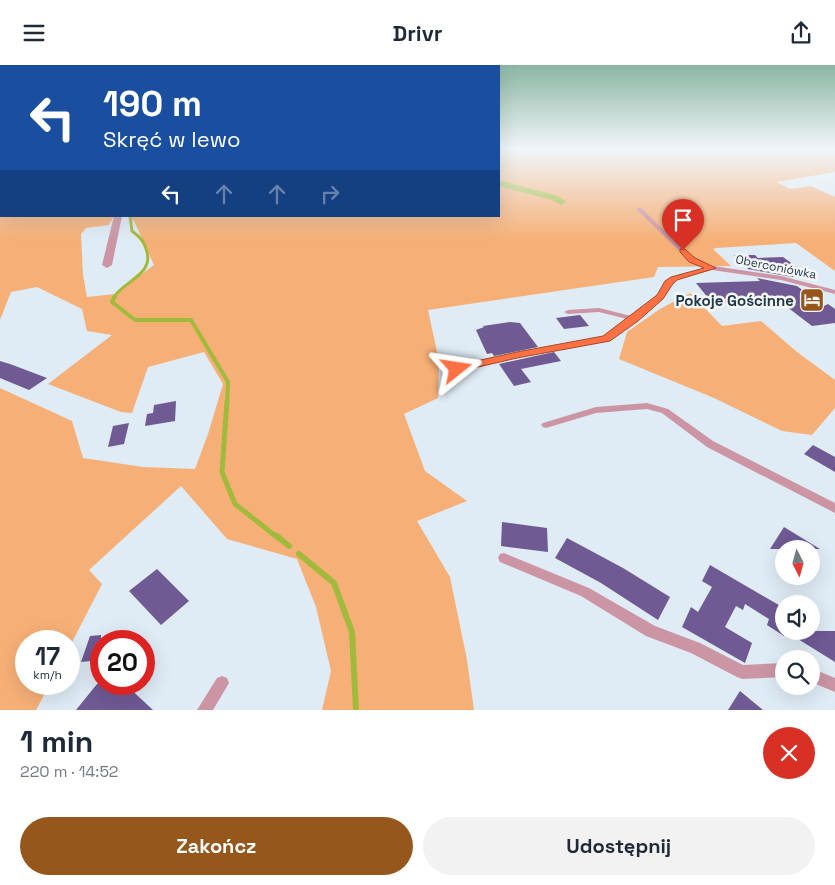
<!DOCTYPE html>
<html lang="pl">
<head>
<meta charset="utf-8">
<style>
  :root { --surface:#fff; --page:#f2f2f3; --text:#1f2937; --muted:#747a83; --accent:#95571c }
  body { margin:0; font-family:"Space Grotesk",sans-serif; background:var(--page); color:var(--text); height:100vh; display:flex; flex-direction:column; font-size:19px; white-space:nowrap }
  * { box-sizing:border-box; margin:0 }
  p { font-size:16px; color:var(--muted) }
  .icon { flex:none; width:28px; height:28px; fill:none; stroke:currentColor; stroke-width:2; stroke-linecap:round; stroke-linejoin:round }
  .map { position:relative; height:645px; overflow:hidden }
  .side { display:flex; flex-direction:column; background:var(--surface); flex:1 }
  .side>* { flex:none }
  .top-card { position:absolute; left:0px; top:0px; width:500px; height:152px; box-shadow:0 5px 20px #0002; background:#1a4fa0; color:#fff; overflow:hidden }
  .needle { width:32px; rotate:174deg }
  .buttons { position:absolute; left:775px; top:475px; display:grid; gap:10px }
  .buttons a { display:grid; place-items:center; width:45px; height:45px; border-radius:50%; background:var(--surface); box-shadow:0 5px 20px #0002; font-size:25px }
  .speed { position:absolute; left:15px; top:565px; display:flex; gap:10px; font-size:25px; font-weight:700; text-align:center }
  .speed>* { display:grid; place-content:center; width:65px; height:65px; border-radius:50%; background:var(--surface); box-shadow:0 5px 20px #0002; line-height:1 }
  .speed small { font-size:12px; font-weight:400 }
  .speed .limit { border:8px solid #d22; background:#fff; color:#111 }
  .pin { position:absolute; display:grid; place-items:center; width:42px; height:42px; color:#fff; margin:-51px -21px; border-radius:50% 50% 50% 0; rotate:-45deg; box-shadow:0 0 5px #0007 }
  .pin .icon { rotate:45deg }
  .me { position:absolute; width:55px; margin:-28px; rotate:75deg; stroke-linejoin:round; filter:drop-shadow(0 0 4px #0008) }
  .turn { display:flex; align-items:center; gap:18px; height:105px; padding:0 20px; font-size:22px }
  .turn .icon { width:65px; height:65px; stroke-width:2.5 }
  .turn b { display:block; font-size:35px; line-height:42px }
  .lanes { display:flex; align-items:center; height:48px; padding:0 20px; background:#0003; justify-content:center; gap:25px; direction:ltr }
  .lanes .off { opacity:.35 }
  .round { display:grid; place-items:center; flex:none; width:52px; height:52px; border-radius:26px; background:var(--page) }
  .summary { display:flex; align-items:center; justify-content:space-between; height:85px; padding:0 20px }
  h1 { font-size:30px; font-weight:700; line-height:38px }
  .primary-button { display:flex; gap:10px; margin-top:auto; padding:10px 20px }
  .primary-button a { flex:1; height:58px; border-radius:30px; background:var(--accent); color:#fff; font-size:20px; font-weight:700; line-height:58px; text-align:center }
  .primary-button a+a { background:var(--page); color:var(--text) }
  header { display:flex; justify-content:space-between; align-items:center; height:65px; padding:0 20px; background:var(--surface); font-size:22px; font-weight:700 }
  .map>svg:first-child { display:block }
</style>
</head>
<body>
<header><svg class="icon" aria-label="menu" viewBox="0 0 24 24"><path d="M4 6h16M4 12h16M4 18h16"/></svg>Drivr<svg class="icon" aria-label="share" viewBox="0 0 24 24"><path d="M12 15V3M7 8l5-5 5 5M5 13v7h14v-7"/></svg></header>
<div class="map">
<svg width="835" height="645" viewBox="0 0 835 645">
  <rect width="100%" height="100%" fill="#dfebf5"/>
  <path fill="#f6b077" d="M0,84L1,151H114L109,160L86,163L81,169L83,210L87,232L115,229L154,200L134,156L126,151H499V84H835V107L777,117L790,124L811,121L835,132V206L796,178L716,183L713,184L731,201L658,202L654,212L428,245L439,296L438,333L404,349L425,406L467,436L417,456L450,512L467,595L474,645H322L331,606L316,542L297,494L227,474L181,421L89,505L102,519L69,583V576H26V619H50L36,645H0V323L72,356L83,393L143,402L195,404L208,369L223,319L204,287L148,302L132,348L121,347L48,319L112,270L87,266L82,244L37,222L11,227L0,255Z
    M690,228L722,261L761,256L797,287L835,315V343L812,370L782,366L714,333L619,294L627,267L660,244Z"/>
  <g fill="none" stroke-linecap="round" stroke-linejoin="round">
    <path stroke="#a1ba3b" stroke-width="3" d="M114,232C124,216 153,210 147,187C144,176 141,173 132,166L130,151"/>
    <path stroke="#a1ba3b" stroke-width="4" d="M115,231L112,237L135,255H191L228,317L227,338"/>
    <path stroke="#a1ba3b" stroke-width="5" d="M227,336L222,407L235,439L278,473"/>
    <path stroke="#a1ba3b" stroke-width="6" d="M277,471L289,481
      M299,489L334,518L352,567L356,645"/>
    <path fill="#a1ba3b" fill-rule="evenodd" d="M499,115L558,131L566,137L561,140L552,135L499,121Z"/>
  </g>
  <path fill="#6f5a94" d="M734,190H755L758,193L783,192L809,211L792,212L748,204Z
    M757,213L797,221L824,241L828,239L835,244V258L812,261L778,235L713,239L696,218L760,216Z
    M580,250L589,261L564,264L556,253Z
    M510,257L520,258L538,282L494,291L492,288L487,289L476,265L484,262L483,261Z
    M554,287L561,296L521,304L531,317L514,321L499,299Z
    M0,296L10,299L47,313L29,325L0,313Z
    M176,336L175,356L145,361L147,349L153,348L154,340Z
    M129,358L124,379L108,382L113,361Z
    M813,380L835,392V407L804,389Z
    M502,457L547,463L548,487L501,481Z
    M784,462L820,484H770Z
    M567,473L623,503L670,532L658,555L601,518L555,493Z
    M710,500L784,543V571L767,560L769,554L745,539L743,545L736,541L725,562L752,578L745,598L682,562L691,542L698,547L712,522L702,516Z
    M157,504L189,536L161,560L129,526Z
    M785,566H835V597Z
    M101,570V595L81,597L90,571Z
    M97,619H125L153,645H76Z
    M740,626L763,645H728Z"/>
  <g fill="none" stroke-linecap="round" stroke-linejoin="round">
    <path fill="#cb95a4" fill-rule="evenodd" d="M637,143H641L694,194L713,201L781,211L835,225V229L781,215L712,205L676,215L672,219L662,233L637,253V256H634L609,276L532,289L457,307L454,306L453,304L457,301L532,285L604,272L627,254L599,247L568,249L564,247L568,245L599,243L631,251L657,231L667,217L672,213L706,203L690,196L637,145Z
      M647,338L668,344L713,376L835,438V448L707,382L662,348L647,344L596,348L546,363L543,362L541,360L543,358L596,342Z
      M504,488L589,523L655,561L700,578L743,600L784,598V612L742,614L737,612L691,588L646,571L581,531L500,497L498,493L500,489Z
      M811,603L835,613V627L811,617Z
      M222,611L227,613L229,618L213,645H197L217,613Z"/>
    <path fill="#cb95a4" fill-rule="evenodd" d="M114,151H122L112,200L107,203L102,200Z"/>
  </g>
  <linearGradient id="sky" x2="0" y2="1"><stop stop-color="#8bb6a3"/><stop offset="0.48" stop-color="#f1f6fa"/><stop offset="1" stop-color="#f1f6fa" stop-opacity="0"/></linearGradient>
  <rect width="835" height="175" fill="url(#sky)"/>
  <path fill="#ff7043" stroke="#a6492c" d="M680,184H685L695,193L716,203L677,215L672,220L663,234L638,256L610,276L517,293L457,307L452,304L453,301L517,287L603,271L657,230L665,216L671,212L704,203L689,197L680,187Z"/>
  <defs>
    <symbol id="hotel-square" viewBox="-11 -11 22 22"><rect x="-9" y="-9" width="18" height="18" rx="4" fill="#95571c" stroke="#f6f6f6"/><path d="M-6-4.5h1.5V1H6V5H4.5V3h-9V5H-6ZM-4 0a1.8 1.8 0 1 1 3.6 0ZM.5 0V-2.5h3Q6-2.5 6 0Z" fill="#fff"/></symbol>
  </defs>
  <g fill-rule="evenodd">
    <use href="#hotel-square" x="798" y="221" width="28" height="28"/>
  </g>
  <g text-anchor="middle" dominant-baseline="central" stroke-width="5" stroke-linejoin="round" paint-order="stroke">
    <g font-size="12" fill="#1c384a" stroke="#f6f6f6">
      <text transform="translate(776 202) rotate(11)">Oberconiówka</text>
    </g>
    <g font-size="15" font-weight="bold" fill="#1c384a" stroke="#f6f6f6" text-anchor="end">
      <text x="794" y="235">Pokoje Gościnne</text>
    </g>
  </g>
</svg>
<div class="buttons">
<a><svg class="needle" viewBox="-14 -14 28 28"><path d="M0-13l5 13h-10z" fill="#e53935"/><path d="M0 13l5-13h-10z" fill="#747a83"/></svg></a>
<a><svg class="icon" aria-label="sound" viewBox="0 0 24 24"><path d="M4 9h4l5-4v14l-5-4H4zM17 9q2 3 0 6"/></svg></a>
<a><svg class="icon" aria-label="search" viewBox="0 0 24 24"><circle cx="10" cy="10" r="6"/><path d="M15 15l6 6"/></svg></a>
</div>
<div class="speed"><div>17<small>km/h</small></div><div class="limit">20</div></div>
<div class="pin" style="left:683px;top:185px;background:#d93025"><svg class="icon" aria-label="arrive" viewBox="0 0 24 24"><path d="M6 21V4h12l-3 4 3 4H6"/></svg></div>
<svg class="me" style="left:457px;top:304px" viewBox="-20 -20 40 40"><path d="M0-17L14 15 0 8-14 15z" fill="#ff7043" stroke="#fff" stroke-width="4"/></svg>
<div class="top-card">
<div class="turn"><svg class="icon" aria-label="left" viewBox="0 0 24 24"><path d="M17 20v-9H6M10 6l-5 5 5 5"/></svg><div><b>190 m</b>Skręć w lewo</div></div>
<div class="lanes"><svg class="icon" aria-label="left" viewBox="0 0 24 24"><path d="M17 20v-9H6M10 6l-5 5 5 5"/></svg><svg class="icon off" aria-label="ahead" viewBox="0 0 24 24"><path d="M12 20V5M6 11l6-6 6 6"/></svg><svg class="icon off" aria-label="ahead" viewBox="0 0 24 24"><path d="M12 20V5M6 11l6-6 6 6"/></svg><svg class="icon off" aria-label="right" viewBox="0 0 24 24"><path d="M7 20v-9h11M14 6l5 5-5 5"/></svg></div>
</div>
</div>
<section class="side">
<div class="summary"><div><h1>1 min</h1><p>220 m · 14:52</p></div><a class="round" style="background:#d93025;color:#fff"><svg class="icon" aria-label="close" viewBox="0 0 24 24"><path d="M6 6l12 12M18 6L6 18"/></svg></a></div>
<div class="primary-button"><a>Zakończ</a><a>Udostępnij</a></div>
</section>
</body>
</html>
